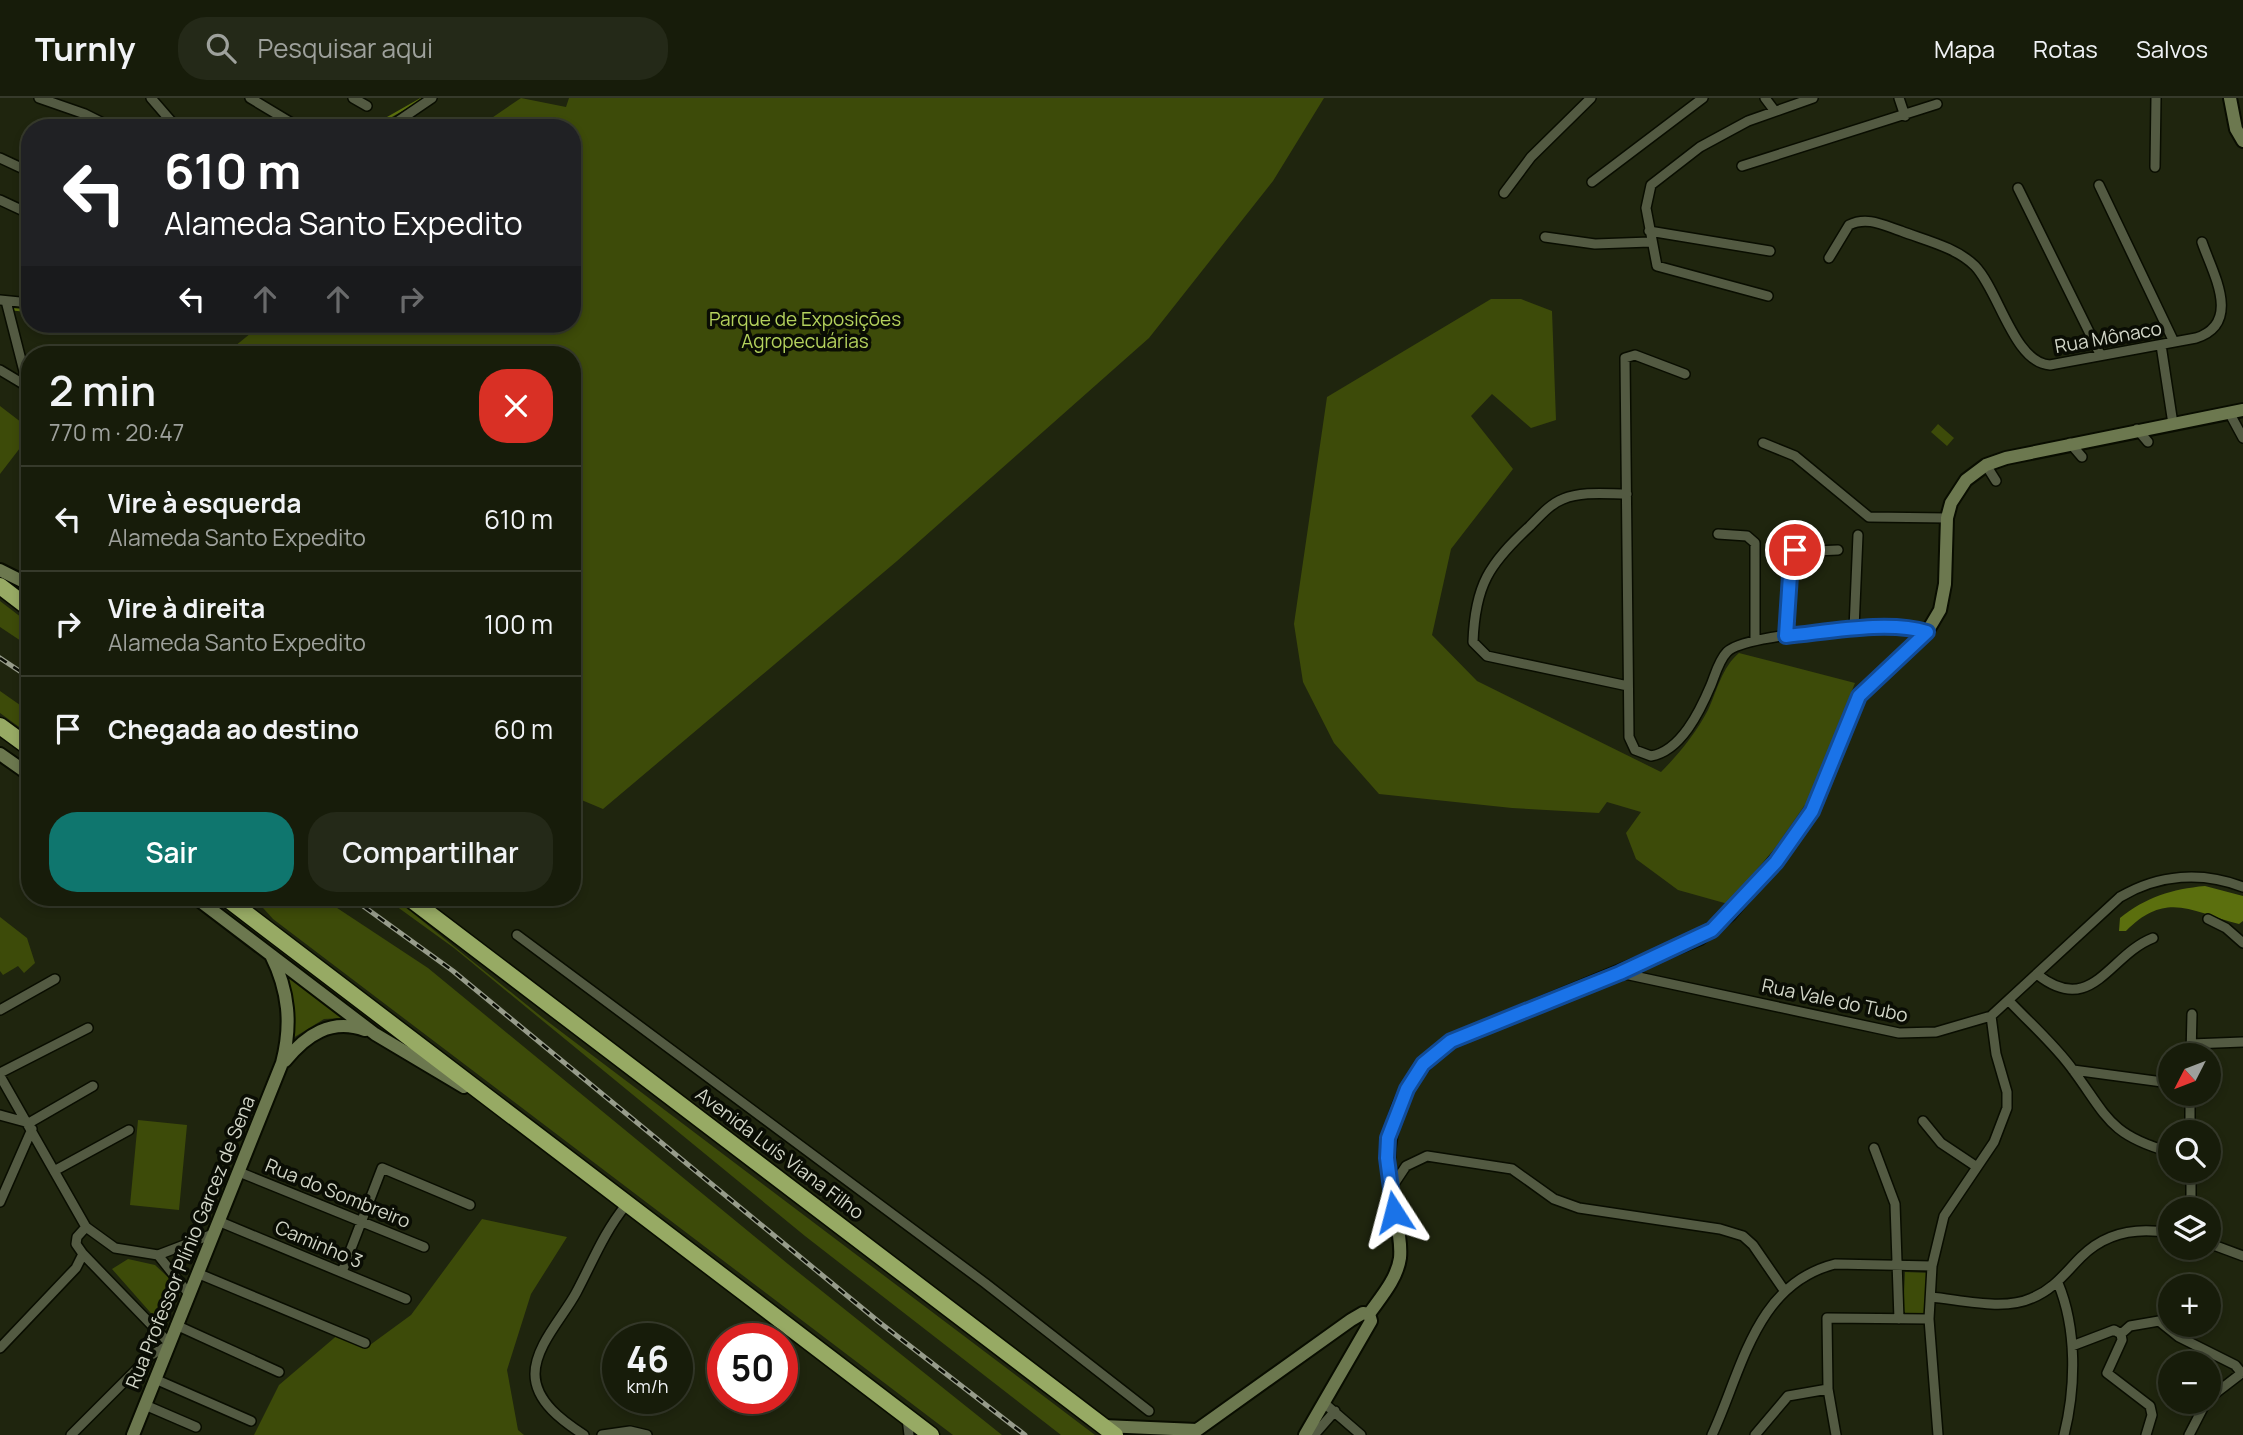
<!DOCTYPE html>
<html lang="pt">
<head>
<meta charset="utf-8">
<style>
  :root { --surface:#171c0a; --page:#242918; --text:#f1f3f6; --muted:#9ea19c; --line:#363a2b; --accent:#0f766e }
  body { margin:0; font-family:Manrope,sans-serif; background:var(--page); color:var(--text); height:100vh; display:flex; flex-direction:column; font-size:26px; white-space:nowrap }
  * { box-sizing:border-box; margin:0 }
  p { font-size:23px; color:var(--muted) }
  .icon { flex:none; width:38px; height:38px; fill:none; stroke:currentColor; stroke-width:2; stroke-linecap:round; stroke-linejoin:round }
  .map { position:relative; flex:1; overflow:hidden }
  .panel { position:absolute; left:21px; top:248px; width:560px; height:560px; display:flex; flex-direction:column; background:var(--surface); border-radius:28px; box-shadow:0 4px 10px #0003,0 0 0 2px var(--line) }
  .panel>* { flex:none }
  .top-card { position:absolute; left:21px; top:21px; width:560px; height:214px; border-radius:28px; box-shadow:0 4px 10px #0003,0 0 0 2px var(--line); background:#202124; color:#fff; overflow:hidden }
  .needle { width:46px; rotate:228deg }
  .buttons { position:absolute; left:2158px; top:945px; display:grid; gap:14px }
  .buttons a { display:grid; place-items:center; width:63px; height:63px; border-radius:50%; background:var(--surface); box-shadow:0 4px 10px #0003,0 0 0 2px var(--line); font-size:35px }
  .speed { position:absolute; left:602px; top:1225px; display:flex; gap:14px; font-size:35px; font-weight:700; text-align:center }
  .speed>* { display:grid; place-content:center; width:91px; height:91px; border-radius:50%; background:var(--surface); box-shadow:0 4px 10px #0003,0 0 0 2px var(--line); line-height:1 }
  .speed small { font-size:18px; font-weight:400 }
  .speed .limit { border:10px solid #d22; background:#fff; color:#111 }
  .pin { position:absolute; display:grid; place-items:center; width:60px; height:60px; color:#fff; margin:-30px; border:4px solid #fff; border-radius:50%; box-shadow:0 2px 7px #0007 }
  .me { position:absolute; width:77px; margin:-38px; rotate:351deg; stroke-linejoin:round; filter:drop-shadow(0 0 5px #0008) }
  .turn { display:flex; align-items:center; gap:24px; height:147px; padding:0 28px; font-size:32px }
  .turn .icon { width:91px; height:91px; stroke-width:2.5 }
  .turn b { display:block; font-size:49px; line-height:60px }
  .lanes { display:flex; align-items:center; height:66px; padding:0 28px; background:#0003; justify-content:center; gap:35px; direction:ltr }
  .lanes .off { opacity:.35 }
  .round { display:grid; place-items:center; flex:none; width:74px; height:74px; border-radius:28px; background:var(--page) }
  .head { display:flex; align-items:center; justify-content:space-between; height:119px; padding:0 28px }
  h1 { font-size:42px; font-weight:600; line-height:52px }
  .cta { display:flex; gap:14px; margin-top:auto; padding:14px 28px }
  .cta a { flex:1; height:80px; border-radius:28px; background:var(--accent); color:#fff; font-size:28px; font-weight:600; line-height:80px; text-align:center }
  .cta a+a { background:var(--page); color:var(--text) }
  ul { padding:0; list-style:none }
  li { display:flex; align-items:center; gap:21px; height:105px; padding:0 28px; border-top:2px solid var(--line) }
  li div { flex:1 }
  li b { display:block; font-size:26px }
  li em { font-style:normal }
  header { display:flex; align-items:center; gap:42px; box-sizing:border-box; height:98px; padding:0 35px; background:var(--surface); border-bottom:2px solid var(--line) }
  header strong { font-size:33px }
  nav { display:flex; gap:38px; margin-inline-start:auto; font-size:24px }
  .search { width:490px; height:63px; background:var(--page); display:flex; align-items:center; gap:18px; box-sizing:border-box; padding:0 24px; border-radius:28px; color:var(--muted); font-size:26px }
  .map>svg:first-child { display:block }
</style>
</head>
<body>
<header>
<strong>Turnly</strong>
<div class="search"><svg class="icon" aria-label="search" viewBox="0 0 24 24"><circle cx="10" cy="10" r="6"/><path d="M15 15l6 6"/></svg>Pesquisar aqui</div>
<nav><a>Mapa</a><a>Rotas</a><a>Salvos</a></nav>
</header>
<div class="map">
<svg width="2243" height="1337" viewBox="0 0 2243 1337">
  <rect width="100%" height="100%" fill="#1f250e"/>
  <path fill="#3d4b09" d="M521,0L566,9L569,0H1324L1273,83L1149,240L897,463L603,711L572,698V257H224L262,226H572V30H477Z
    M1491,201H1521L1552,213L1556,322L1531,330L1492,296L1471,318L1513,371L1451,451L1432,537L1477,583L1661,674C1679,656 1696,635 1708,612C1717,593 1722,569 1739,555L1855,585L1807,704L1769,759L1728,806L1678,792L1636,761L1626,735L1641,714L1607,704L1599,715L1512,710L1379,696L1334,645L1303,584L1294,526L1327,299Z
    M0,308L30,331V337L0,376Z
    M1938,326L1954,340L1947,348L1931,334Z
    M0,503L30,526V549L0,529Z
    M0,593L30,614V637L0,615Z
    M254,800H322L428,870L788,1166L1002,1337H953L273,821Z
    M385,800H394L543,920L1095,1337H1061L805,1138L454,850Z
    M0,819L27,840L35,865L24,875L18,868L3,877L0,873Z
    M285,873L344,920L324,921L293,940Z
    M138,1022L187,1027L179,1112L130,1107Z
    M482,1121L567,1139L531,1196L507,1272L518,1332L524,1337H254L279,1287L340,1235L370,1247L411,1217Z
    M128,1161L155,1167L172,1183L175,1200L165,1231L112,1171Z
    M1905,1174L1928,1175L1926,1217L1903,1216Z"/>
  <path fill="#5b6f0e" d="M2205,788L2243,798V823L2239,826C2194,815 2167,791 2126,833H2119L2120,820C2146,799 2172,791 2205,788Z"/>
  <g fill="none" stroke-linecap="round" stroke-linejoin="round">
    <path stroke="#5b6f0e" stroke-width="2.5" d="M370,30L423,0
      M10,211L30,213"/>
    <defs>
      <path id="minor" d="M39,0L85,16L113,30
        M151,0L177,30
        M250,0L300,30
        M353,0L367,8
        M1765,0L1774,12
        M1899,0L1905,18
        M388,30L432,0
        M0,60L30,74
        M1742,68L1937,6
        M2155,69L2156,0
        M1592,84L1703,0
        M2099,87L2174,244
        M2018,90L2100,256
        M1504,95L1531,59L1591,0
        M0,102L30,116
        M1649,133L1770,153
        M1545,139L1595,146L1650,144
        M1829,160L1849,127C1867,118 1883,127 1901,133C1924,142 1956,149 1975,168C1999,193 2014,265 2050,267L2196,240C2243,225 2212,174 2202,144
        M1768,198L1657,168L1646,110L1651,87L1700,49L1748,23L1813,0
        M0,202L30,205
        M6,203L30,297
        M2161,247L2173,326
        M0,272L25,287
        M1685,276L1635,257L1625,260L1629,639L1635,652L1651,658C1681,653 1700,613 1711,587C1715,577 1719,562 1727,554C1747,534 1898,525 1927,534
        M2230,316L2243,340
        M2137,331L2148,344
        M1763,345L1795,358L1869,419L1947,420
        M2070,345L2082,359
        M1986,367L1996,383
        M1627,396C1607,396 1582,393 1563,401C1550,406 1540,418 1530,428C1489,466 1475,487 1473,544L1487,558L1628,588
        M1718,436L1747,438L1755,445V541
        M1854,531L1858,437
        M1786,538L1792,454L1838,452
        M2208,821L2226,830L2243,845
        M517,837L985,1185L1149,1313
        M1620,875L1899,935L1936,934L1991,918L2120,799C2159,776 2202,773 2243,789
        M2038,877C2092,919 2109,857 2153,840
        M2010,904C2031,926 2056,948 2073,972C2107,1018 2109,1037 2170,1054
        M0,912L55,881
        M2191,946L2243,944
        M2191,957L2192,916
        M2073,972L2170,985
        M0,975L88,930
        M0,978L86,1129L115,1150L158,1157L213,1136
        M2190,996V1034
        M0,1017L29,1025L93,988
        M1923,1023L1941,1045L1977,1069
        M1874,1050L1895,1106L1899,1221
        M54,1073L129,1032
        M2191,1073V1111
        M239,1074L424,1149
        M1390,1092L1406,1068L1427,1058L1512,1071L1554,1101L1579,1110L1720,1131L1743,1138L1753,1147L1784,1192
        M0,1104L32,1031
        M218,1123L406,1201
        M2208,1145L2243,1158
        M83,1156L169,1245
        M158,1157L189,1196
        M342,1174L382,1070L470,1107
        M197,1175L365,1245
        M2058,1185C2077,1231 2076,1289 2064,1337
        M1931,1199C1962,1202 2004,1213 2032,1200C2054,1191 2065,1175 2081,1159C2106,1134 2137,1129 2170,1135
        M176,1227L279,1274
        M2121,1236L2130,1228L2159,1223L2179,1239L2235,1267L2241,1274
        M2072,1248L2114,1232L2121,1236L2122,1242L2107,1275L2150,1308L2152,1317L2146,1337
        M0,1250L76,1170L83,1156L76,1146L77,1139L86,1129
        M155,1281L251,1323
        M2167,1291L2170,1292
        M2208,1301L2243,1274
        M2192,1304L2202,1309
        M1324,1305L1361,1337
        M145,1307L196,1329
        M907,1320L909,1337
        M71,1337L150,1258L168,1247
        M584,1337C564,1324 535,1304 535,1276C535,1248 563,1219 576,1195C592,1165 604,1134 626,1107
        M602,1337L630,1333L647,1337
        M1314,1337L1335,1313
        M1712,1337C1742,1273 1755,1186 1835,1166L1932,1168
        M1755,1337L1788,1298L1828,1291
        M1836,1337L1828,1291L1827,1220L1929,1221
        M1938,1337L1929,1221L1932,1168L1944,1118L1994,1044L2007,1010V994L1996,956L1991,918
        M2189,1337L2206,1304"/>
      <path id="secondary" d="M2230,0L2236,31L2243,43
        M0,472L30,487
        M0,656L30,677
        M196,800L375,936L464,989
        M285,963C306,937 331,920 365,932
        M1103,1328L1197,1332L1351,1222L1363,1215L1369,1216
        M133,1337L282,965C292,927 289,893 271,857
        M1305,1337L1371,1223L1369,1216C1381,1199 1397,1181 1400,1160C1402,1138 1393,1114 1390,1092C1382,1033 1401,978 1451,943L1700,840L1729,817L1790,745L1812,713L1859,598L1927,534L1940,512L1945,486L1947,420L1951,405L1966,382L1986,367L2006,360L2243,312"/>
      <path id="trunk" d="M0,488L30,511
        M0,628L30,650
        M226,800L931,1337
        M409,800L1115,1337"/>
    </defs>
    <use href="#minor" stroke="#090d00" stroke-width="12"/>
    <use href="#secondary" stroke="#090d00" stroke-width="16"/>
    <use href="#trunk" stroke="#090d00" stroke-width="19"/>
    <use href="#minor" stroke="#535a42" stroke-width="9"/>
    <use href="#secondary" stroke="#6c784f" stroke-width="12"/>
    <use href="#trunk" stroke="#97aa64" stroke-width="16"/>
    <defs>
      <path id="rail" d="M0,560L30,580
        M352,800L453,873L879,1224L1025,1337"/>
    </defs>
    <use href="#rail" stroke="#979c8b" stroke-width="5"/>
    <use href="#rail" stroke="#0a0d04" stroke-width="2.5" stroke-dasharray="8" stroke-linecap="butt"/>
  </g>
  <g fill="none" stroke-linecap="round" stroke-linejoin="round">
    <defs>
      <path id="route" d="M1394,1114L1387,1060L1388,1040L1407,991L1423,966L1451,943L1620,875L1712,832L1776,764L1812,713L1859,598L1927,534C1887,522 1828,534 1786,538L1791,462L1795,452"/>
    </defs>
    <use href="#route" stroke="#114b97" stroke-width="18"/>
    <use href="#route" stroke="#1a73e8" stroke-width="12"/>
  </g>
  <g text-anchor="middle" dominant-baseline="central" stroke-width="7" stroke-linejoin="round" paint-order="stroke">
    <g font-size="19" fill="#b4d25d" stroke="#0a0d04">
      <text x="805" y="221">Parque de Exposições<tspan x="805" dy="22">Agropecuárias</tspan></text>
    </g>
    <g font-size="19" fill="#d2d6c8" stroke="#0a0d04">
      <text transform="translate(2108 239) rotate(-10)">Rua Mônaco</text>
      <text transform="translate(1835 902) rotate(12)">Rua Vale do Tubo</text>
      <text transform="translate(780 1055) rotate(37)">Avenida Luís Viana Filho</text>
      <text transform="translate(338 1095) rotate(22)">Rua do Sombreiro</text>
      <text transform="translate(190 1144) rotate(-68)">Rua Professor Plínio Garcez de Sena</text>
      <text transform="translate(319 1146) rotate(23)">Caminho 3</text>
    </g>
  </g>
</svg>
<div class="buttons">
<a><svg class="needle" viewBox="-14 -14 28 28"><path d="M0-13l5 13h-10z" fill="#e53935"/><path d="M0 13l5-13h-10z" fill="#9ea19c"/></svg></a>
<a><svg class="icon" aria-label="search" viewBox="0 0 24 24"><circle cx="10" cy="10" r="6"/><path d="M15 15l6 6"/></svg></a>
<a><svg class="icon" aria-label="layers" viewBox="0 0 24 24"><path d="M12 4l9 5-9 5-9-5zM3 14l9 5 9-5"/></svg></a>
<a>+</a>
<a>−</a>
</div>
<div class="speed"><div>46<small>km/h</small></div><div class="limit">50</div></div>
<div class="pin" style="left:1795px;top:452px;background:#d93025"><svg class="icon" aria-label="arrive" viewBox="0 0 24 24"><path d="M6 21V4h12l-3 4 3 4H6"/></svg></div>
<svg class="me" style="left:1394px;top:1114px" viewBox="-20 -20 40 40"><path d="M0-17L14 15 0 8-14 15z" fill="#1a73e8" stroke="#fff" stroke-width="4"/></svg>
<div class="top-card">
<div class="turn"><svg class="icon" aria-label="left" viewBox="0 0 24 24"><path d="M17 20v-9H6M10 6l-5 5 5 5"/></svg><div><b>610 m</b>Alameda Santo Expedito</div></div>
<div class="lanes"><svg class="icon" aria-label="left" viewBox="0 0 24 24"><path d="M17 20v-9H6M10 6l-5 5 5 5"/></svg><svg class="icon off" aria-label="ahead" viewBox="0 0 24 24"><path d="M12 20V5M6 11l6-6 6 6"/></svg><svg class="icon off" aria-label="ahead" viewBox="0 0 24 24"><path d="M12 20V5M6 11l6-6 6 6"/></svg><svg class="icon off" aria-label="right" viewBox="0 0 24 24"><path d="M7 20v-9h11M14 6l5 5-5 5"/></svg></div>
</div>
<section class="panel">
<div class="head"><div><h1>2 min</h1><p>770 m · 20:47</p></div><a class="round" style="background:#d93025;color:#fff"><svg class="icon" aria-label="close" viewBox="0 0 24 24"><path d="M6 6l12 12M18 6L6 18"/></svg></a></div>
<ul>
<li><svg class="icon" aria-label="left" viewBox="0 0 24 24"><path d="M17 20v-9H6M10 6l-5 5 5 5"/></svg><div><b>Vire à esquerda</b><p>Alameda Santo Expedito</p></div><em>610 m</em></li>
<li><svg class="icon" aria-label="right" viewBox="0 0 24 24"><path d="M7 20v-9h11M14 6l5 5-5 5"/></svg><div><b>Vire à direita</b><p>Alameda Santo Expedito</p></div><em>100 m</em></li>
<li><svg class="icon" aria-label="arrive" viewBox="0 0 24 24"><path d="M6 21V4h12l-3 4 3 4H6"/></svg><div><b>Chegada ao destino</b></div><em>60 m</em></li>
</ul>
<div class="cta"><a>Sair</a><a>Compartilhar</a></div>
</section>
</div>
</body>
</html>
